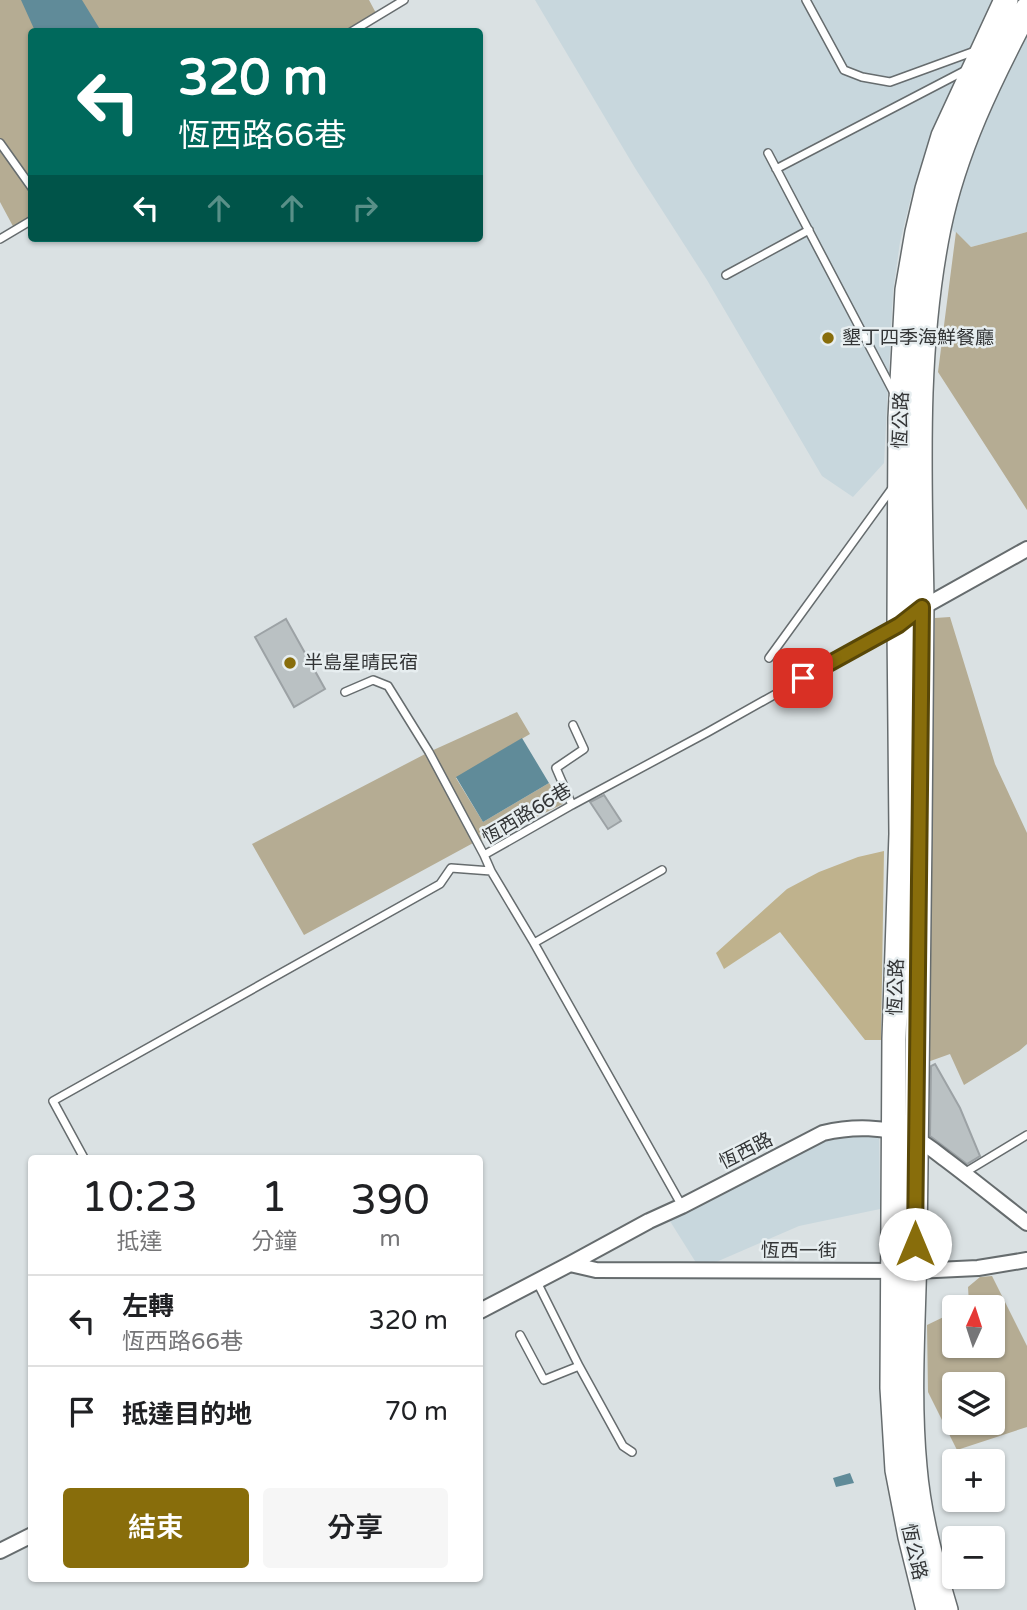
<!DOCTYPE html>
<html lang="zh-TW">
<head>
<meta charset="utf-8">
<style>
  :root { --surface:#fff; --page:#f6f6f6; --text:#202124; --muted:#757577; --line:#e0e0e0; --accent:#886d0b }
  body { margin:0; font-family:"Varela Round","Noto Sans TC",sans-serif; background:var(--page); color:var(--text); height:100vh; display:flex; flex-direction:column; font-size:26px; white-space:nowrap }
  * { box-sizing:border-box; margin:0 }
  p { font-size:23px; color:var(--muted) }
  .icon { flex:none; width:38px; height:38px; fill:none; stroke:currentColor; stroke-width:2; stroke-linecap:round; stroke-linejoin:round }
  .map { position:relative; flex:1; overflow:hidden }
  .details { position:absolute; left:28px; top:1155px; width:455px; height:427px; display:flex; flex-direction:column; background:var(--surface); border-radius:7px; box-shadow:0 2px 5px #0004 }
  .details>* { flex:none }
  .top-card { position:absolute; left:28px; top:28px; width:455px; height:214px; border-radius:7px; box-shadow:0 2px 5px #0004; background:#00695c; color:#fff; overflow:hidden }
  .needle { width:46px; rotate:3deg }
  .tools { position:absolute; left:942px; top:1295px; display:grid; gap:14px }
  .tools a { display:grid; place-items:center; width:63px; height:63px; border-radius:7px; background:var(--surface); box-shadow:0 2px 5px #0004; font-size:35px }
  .pin { position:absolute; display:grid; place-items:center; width:60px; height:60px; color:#fff; margin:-30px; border-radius:14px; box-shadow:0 4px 10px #0006 }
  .me { position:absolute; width:77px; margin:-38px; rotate:0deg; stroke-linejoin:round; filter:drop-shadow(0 0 5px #0008) }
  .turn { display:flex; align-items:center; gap:24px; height:147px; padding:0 35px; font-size:32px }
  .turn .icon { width:91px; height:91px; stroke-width:2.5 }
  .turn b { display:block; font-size:49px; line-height:60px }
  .lanes { display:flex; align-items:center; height:66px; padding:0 35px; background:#0003; justify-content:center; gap:35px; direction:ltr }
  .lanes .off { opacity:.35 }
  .eta { display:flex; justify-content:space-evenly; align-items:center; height:119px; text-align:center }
  .eta b { font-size:42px; font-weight:600; line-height:49px }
  .action { display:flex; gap:14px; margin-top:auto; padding:14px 35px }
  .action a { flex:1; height:80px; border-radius:7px; background:var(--accent); color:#fff; font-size:28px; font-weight:600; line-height:80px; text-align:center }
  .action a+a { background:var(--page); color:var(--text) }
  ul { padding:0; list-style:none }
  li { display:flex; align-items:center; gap:21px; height:91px; padding:0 35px; border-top:2px solid var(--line) }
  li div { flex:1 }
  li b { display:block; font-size:26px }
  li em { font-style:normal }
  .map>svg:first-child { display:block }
</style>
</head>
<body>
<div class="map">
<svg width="1027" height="1610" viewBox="0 0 1027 1610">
  <rect width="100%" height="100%" fill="#dae1e3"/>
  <path fill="#c8d7dd" d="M535,0H1025L1027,5V232L971,247L912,193L900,242L893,292L884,463L853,497L822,476L707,280L635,168Z
    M879,1126L880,1209L799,1226L700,1269L663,1210L821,1129Z"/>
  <path fill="#b5ac93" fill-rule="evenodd" d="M0,0H369L377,15L350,31L32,32L31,220L15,230L0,202Z
    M956,232L971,247L1027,232V510L938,372Z
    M950,617L995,764L1027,833V1044L1019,1051L964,1085L950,1054L922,1064L935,618Z
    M517,712L530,734L456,778L483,822L549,783L563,804L494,838L475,842L304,935L252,844L429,752Z
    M992,1276L1027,1346V1427L957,1450L928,1392L927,1325L954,1312V1346H992V1307H962L969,1304L968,1287L980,1277ZM992,1384V1423H954V1384Z"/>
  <path fill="#bfb28d" d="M884,851L881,1040H865L780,932L724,969L716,953L787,889L819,872L858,857Z"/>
  <path fill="#608b99" d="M21,0H82L101,31H35Z
    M522,738L549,783L483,822L456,777Z
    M850,1473L854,1483L836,1487L833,1478Z"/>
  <path fill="#bac1c3" stroke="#9ca2a5" stroke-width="2" d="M286,619L325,689L294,707L255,637Z
    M604,795L621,821L608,829L590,802Z
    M935,1064L960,1108L980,1156L967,1164L930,1136L931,1066Z"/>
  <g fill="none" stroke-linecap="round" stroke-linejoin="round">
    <defs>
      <path id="service" d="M806,0L844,70L862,77L890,82L975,51
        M351,32L404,0
        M0,143L32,188
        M768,153L894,393
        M776,169L968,69
        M0,239L32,220
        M726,275L809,230
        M769,658L893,487
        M345,692L373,680L388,686L429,752L484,855
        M572,805L556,768L584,749L573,725
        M534,943L662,870
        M84,1158L53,1101L440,884L451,868L491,871
        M964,1173L1027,1135
        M682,1206L534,943L491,871L484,855L572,805L708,732L895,627
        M520,1335L544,1380L579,1366L537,1282
        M579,1366L623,1446L632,1452"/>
      <path id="minor" d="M918,610L1027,549
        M570,1264L596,1270L915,1271L978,1268L1027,1260
        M480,1311L570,1264L649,1221L682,1206L823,1133C852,1126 886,1126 914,1138C925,1143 936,1152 945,1159C973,1180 1000,1202 1027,1223
        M0,1551L32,1535"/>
      <path id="primary" d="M928,1610L910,1537L897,1470L892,1388L894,1039L901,834L899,625L900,418L907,290L917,232L927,189L943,136L1006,0
        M946,1610C932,1563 919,1515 915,1467C908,1394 914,1320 915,1246C916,1108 919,969 920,830C920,754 922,678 922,602C920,477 914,351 939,228C955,150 990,79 1027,9"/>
    </defs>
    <use href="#service" stroke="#666c6e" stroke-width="10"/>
    <use href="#minor" stroke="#666c6e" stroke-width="18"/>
    <use href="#primary" stroke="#666c6e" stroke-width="26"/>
    <use href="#service" stroke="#fff" stroke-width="7"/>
    <use href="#minor" stroke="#fff" stroke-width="14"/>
    <use href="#primary" stroke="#fff" stroke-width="23"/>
  </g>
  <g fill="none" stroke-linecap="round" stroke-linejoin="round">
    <defs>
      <path id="route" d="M803,678L899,625L922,607L915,1244"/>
    </defs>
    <use href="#route" stroke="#584707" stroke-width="18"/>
    <use href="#route" stroke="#886d0b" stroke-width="12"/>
  </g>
  <g fill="#886d0b" stroke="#e7eef0" stroke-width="2.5">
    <circle cx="828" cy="338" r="7"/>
    <circle cx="290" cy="663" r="7"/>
  </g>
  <g text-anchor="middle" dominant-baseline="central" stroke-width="5" stroke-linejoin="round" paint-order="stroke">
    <g font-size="19" fill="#333536" stroke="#e7eef0" text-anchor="start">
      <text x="842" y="338">墾丁四季海鮮餐廳</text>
      <text x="304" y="663">半島星晴民宿</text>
    </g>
    <g font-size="19" fill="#333536" stroke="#e7eef0">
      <text transform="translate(901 420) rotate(-88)">恆公路</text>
      <text transform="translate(527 814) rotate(-31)">恆西路66巷</text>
      <text transform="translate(896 987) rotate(-88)">恆公路</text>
      <text transform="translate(746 1151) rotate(-27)">恆西路</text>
      <text x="799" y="1251">恆西一街</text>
      <text transform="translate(914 1552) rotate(77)">恆公路</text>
    </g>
  </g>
</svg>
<div class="tools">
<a><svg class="needle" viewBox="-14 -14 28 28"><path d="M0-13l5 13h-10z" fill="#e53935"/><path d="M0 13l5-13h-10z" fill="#757577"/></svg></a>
<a><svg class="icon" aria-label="layers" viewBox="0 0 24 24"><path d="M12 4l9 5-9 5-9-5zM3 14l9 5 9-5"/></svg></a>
<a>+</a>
<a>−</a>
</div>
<div class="pin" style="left:803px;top:678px;background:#d93025"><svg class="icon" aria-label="arrive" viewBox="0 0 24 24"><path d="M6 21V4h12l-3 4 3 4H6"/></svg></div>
<svg class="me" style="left:915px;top:1244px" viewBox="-20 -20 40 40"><circle r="19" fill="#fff"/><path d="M0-13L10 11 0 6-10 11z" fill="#886d0b"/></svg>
<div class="top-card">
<div class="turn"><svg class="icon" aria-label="left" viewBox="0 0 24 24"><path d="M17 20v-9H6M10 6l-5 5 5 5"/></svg><div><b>320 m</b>恆西路66巷</div></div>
<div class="lanes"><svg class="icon" aria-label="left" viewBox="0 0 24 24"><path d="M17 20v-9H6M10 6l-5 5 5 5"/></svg><svg class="icon off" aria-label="ahead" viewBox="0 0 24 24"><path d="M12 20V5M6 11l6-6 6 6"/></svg><svg class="icon off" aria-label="ahead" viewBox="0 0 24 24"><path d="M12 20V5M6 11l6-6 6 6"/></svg><svg class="icon off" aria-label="right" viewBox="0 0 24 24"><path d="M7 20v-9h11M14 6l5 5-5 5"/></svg></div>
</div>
<section class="details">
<div class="eta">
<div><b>10:23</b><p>抵達</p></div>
<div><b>1</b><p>分鐘</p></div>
<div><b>390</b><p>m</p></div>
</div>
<ul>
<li><svg class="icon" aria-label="left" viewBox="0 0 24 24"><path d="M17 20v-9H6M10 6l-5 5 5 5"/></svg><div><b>左轉</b><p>恆西路66巷</p></div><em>320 m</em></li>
<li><svg class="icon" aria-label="arrive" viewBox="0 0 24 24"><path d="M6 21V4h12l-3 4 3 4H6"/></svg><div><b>抵達目的地</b></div><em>70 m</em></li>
</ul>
<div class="action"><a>結束</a><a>分享</a></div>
</section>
</div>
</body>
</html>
